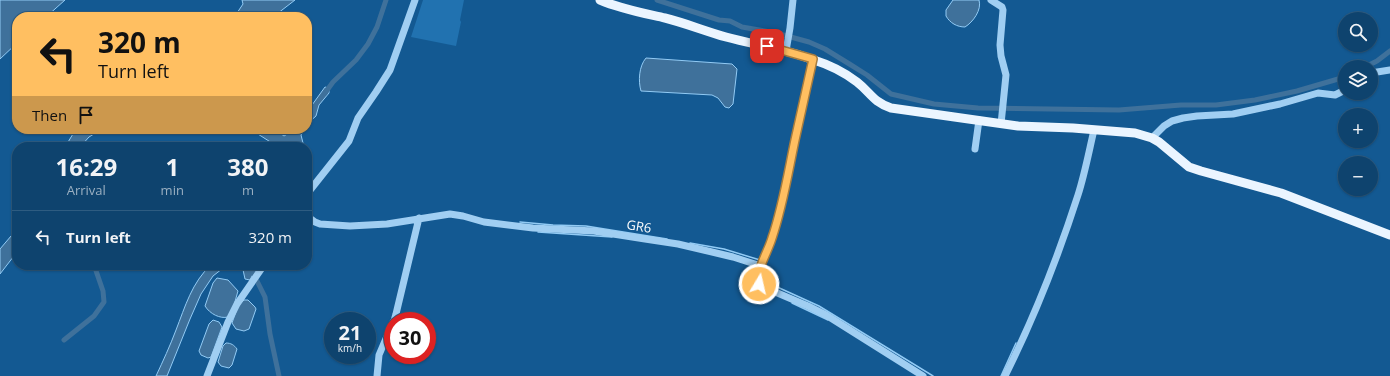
<!DOCTYPE html>
<html lang="en">
<head>
<meta charset="utf-8">
<style>
  :root { --surface:#0e436e; --page:#1c4e76; --text:#f1f3f6; --muted:#9bb0c2; --line:#2e5c81 }
  body { margin:0; font-family:"Open Sans",sans-serif; background:var(--page); color:var(--text); height:100vh; display:flex; flex-direction:column; font-size:15px; white-space:nowrap }
  * { box-sizing:border-box; margin:0 }
  p { font-size:13px; color:var(--muted) }
  .icon { flex:none; width:22px; height:22px; fill:none; stroke:currentColor; stroke-width:2; stroke-linecap:round; stroke-linejoin:round }
  .map { position:relative; flex:1; overflow:hidden }
  .sheet { position:absolute; left:12px; top:142px; width:300px; height:128px; display:flex; flex-direction:column; background:var(--surface); border-radius:16px; box-shadow:0 1px 3px #0004,0 0 0 1px var(--line) }
  .sheet>* { flex:none }
  .hud { position:absolute; left:12px; top:12px; width:300px; height:122px; border-radius:16px; box-shadow:0 1px 3px #0004,0 0 0 1px var(--line); background:#ffbf61; color:#111; overflow:hidden }
  .buttons { position:absolute; left:1338px; top:12px; display:grid; gap:8px }
  .buttons a { display:grid; place-items:center; width:40px; height:40px; border-radius:50%; background:var(--surface); box-shadow:0 1px 3px #0004,0 0 0 1px var(--line); font-size:20px }
  .speed { position:absolute; left:324px; top:312px; display:flex; gap:8px; font-size:20px; font-weight:700; text-align:center }
  .speed>* { display:grid; place-content:center; width:52px; height:52px; border-radius:50%; background:var(--surface); box-shadow:0 1px 3px #0004,0 0 0 1px var(--line); line-height:1 }
  .speed small { font-size:10px; font-weight:400 }
  .speed .limit { border:6px solid #d22; background:#fff; color:#111 }
  .pin { position:absolute; display:grid; place-items:center; width:34px; height:34px; color:#fff; margin:-17px; border-radius:8px; box-shadow:0 2px 6px #0006 }
  .me { position:absolute; width:44px; margin:-22px; rotate:9deg; stroke-linejoin:round; filter:drop-shadow(0 0 3px #0008) }
  .turn { display:flex; align-items:center; gap:14px; height:84px; padding:0 20px; font-size:18px }
  .turn .icon { width:52px; height:52px; stroke-width:2.5 }
  .turn b { display:block; font-size:28px; line-height:34px }
  .then { display:flex; align-items:center; height:38px; padding:0 20px; background:#0003; gap:8px; font-size:15px }
  .eta { display:flex; justify-content:space-evenly; align-items:center; height:68px; text-align:center }
  .eta b { font-size:24px; font-weight:700; line-height:28px }
  ul { padding:0; list-style:none }
  li { display:flex; align-items:center; gap:12px; height:52px; padding:0 20px; border-top:1px solid var(--line) }
  li div { flex:1 }
  li b { display:block; font-size:15px }
  li em { font-style:normal }
  .map>svg:first-child { display:block }
</style>
</head>
<body>
<div class="map">
<svg width="1390" height="376" viewBox="0 0 1390 376">
  <rect width="100%" height="100%" fill="#135992"/>
  <path fill="#2172b0" d="M423,0H464L460,20L461,22L456,46L411,37Z"/>
  <path fill="#3f719b" stroke="#92cbf5" d="M0,0H65L46,17H17V43L0,59Z
    M242,0H295L273,17H229L237,13L243,4Z
    M953,0H979C982,10 973,22 965,27C957,27 950,23 946,16V10Z
    M646,58L732,64L737,69L733,104L729,108L725,107L718,98L712,95L641,91C638,81 639,66 646,58Z
    M325,87L329,88V93L319,105L316,116L307,124V112Z
    M76,129H102L89,137L80,147H65Z
    M250,129H274L284,136L296,129H304L301,135L304,147H274L272,143Z
    M17,229V252L0,274V249Z
    M211,265H227L213,276L201,294L190,319L167,376H156C163,361 170,346 176,330C185,307 192,282 211,265Z
    M242,265H256L255,270L250,280L245,279Z
    M217,278L228,280L238,291L234,305L228,317C220,319 210,314 205,306L213,283Z
    M244,300H248L255,307L256,309L249,329L244,331L236,329L232,323L238,306Z
    M213,320L219,322L222,327L211,357L208,358L201,355L199,351L209,324Z
    M226,343C231,343 234,345 237,349L232,365L229,368L221,366L218,362L223,346Z"/>
  <g fill="none" stroke-linecap="round" stroke-linejoin="round">
    <path stroke="#92cbf5" stroke-width="1.5" d="M520,222L553,225L586,226L667,239
      M538,232L612,237
      M690,243L724,249L760,260
      M764,264L766,279L775,286L819,306L933,376
      M792,303L828,320
      M1001,376L1016,343"/>
    <path stroke="#3f719b" stroke-width="5" d="M657,0L719,20L730,21L742,27L776,33L809,42L825,49L851,65L867,75L891,94L934,104L978,108L1119,110L1181,105H1216L1255,100L1297,91L1345,77
      M1365,67L1377,61L1390,51
      M325,93L333,82L356,60L368,44L377,27L386,0
      M249,265L265,297L270,334L279,376
      M64,340L94,316L104,302L103,291L94,265"/>
    <path stroke="#a0cef2" stroke-width="7" d="M991,0L1002,7L1003,10L1000,45L1001,56L1006,75L1001,124
      M786,51L790,28L793,0
      M1371,73L1390,70
      M1152,138L1164,126L1172,121L1183,118L1197,116L1233,114L1280,104L1318,93L1335,95L1345,90
      M975,149L979,120
      M307,194L349,141L358,118L376,92L390,70L415,0
      M307,216L315,222L320,224L350,226L387,224L450,214L463,216L484,222L533,228L594,231L645,239L678,244L733,257L761,266C760,273 756,281 761,286L808,306L826,315L923,376
      M761,266C778,225 787,183 795,140C801,113 807,86 813,59
      M394,321L396,314L419,218
      M207,376L228,322L237,304L264,265
      M377,376L379,355L393,322
      M1005,376C1034,318 1058,257 1078,195C1085,173 1089,151 1094,130"/>
    <path stroke="#ebf5ff" stroke-width="9" d="M600,0C621,9 643,13 665,18C685,23 705,31 726,37C755,45 786,49 814,60C830,65 844,72 857,82C871,93 872,101 891,108L1018,126L1073,128L1135,133L1152,138L1159,142L1189,167L1201,171L1281,193L1390,235"/>
  </g>
  <g fill="none" stroke-linecap="round" stroke-linejoin="round">
    <defs>
      <path id="route" d="M759,284C756,269 768,252 772,238C783,206 788,173 795,140C801,113 807,86 813,59L767,46"/>
    </defs>
    <use href="#route" stroke="#a67c3f" stroke-width="10"/>
    <use href="#route" stroke="#ffbf61" stroke-width="7"/>
  </g>
  <g text-anchor="middle" dominant-baseline="central" stroke-width="3" stroke-linejoin="round" paint-order="stroke">
    <g font-size="13" fill="#fff" stroke="#135992">
      <text transform="translate(639 226) rotate(9)">GR6</text>
    </g>
  </g>
</svg>
<div class="buttons">
<a><svg class="icon" aria-label="search" viewBox="0 0 24 24"><circle cx="10" cy="10" r="6"/><path d="M15 15l6 6"/></svg></a>
<a><svg class="icon" aria-label="layers" viewBox="0 0 24 24"><path d="M12 4l9 5-9 5-9-5zM3 14l9 5 9-5"/></svg></a>
<a>+</a>
<a>−</a>
</div>
<div class="speed"><div>21<small>km/h</small></div><div class="limit">30</div></div>
<div class="pin" style="left:767px;top:46px;background:#d93025"><svg class="icon" aria-label="arrive" viewBox="0 0 24 24"><path d="M6 21V4h12l-3 4 3 4H6"/></svg></div>
<svg class="me" style="left:759px;top:284px" viewBox="-20 -20 40 40"><circle r="17" fill="#ffbf61" stroke="#fff" stroke-width="3"/><path d="M0-11L8 9 0 5-8 9z" fill="#fff"/></svg>
<div class="hud">
<div class="turn"><svg class="icon" aria-label="left" viewBox="0 0 24 24"><path d="M17 20v-9H6M10 6l-5 5 5 5"/></svg><div><b>320 m</b>Turn left</div></div>
<div class="then">Then<svg class="icon" aria-label="arrive" viewBox="0 0 24 24"><path d="M6 21V4h12l-3 4 3 4H6"/></svg></div>
</div>
<section class="sheet">
<div class="eta">
<div><b>16:29</b><p>Arrival</p></div>
<div><b>1</b><p>min</p></div>
<div><b>380</b><p>m</p></div>
</div>
<ul>
<li><svg class="icon" aria-label="left" viewBox="0 0 24 24"><path d="M17 20v-9H6M10 6l-5 5 5 5"/></svg><div><b>Turn left</b></div><em>320 m</em></li>
</ul>
</section>
</div>
</body>
</html>
